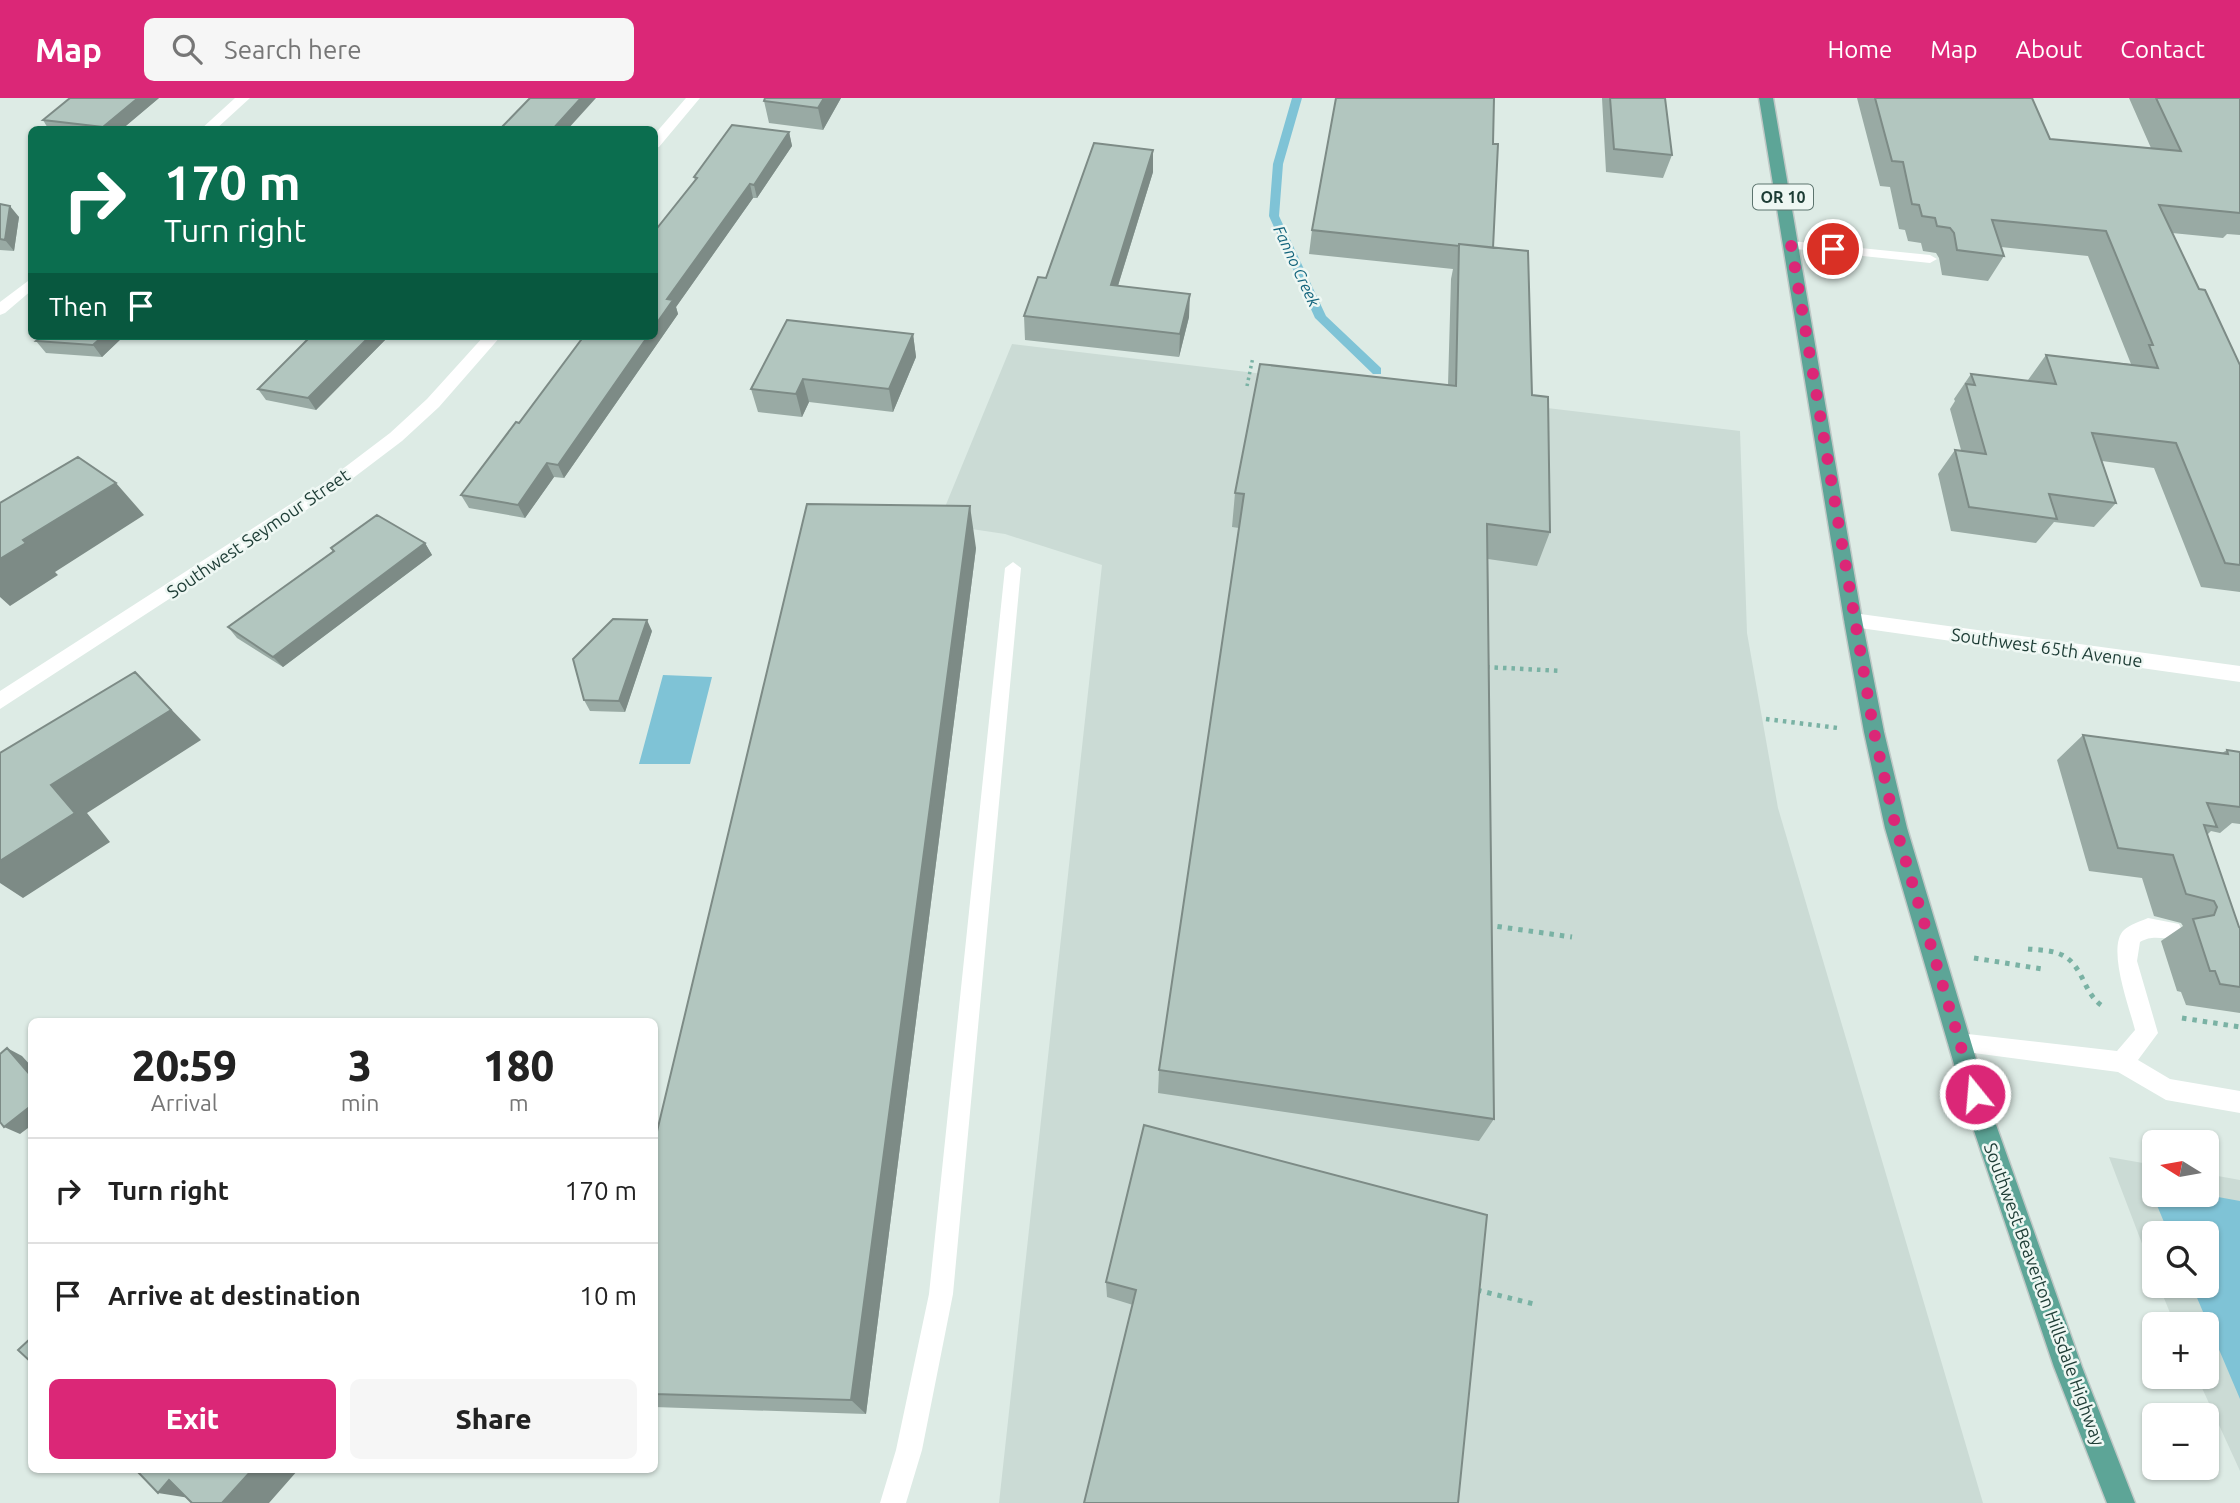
<!DOCTYPE html>
<html lang="en">
<head>
<meta charset="utf-8">
<style>
  :root { --surface:#fff; --page:#f6f6f6; --text:#222; --muted:#767676; --line:#e0e0e0; --accent:#db2777 }
  body { margin:0; font-family:Ubuntu,sans-serif; background:var(--page); color:var(--text); height:100vh; display:flex; flex-direction:column; font-size:26px; white-space:nowrap }
  * { box-sizing:border-box; margin:0 }
  p { font-size:23px; color:var(--muted) }
  .icon { flex:none; width:38px; height:38px; fill:none; stroke:currentColor; stroke-width:2; stroke-linecap:round; stroke-linejoin:round }
  .map { position:relative; flex:1; overflow:hidden }
  .panel { position:absolute; left:28px; top:920px; width:630px; height:455px; display:flex; flex-direction:column; background:var(--surface); border-radius:10px; box-shadow:0 2px 5px #0004 }
  .panel>* { flex:none }
  .top-card { position:absolute; left:28px; top:28px; width:630px; height:214px; border-radius:10px; box-shadow:0 2px 5px #0004; background:#0b6e4f; color:#fff; overflow:hidden }
  .needle { width:46px; rotate:281deg }
  .fabs { position:absolute; left:2142px; top:1032px; display:grid; gap:14px }
  .fabs a { display:grid; place-items:center; width:77px; height:77px; border-radius:10px; background:var(--surface); box-shadow:0 2px 5px #0004; font-size:35px }
  .pin { position:absolute; display:grid; place-items:center; width:60px; height:60px; color:#fff; margin:-30px; border:4px solid #fff; border-radius:50%; box-shadow:0 2px 7px #0007 }
  .me { position:absolute; width:77px; margin:-38px; rotate:343deg; stroke-linejoin:round; filter:drop-shadow(0 0 5px #0008) }
  .turn { display:flex; align-items:center; gap:24px; height:147px; padding:0 21px; font-size:32px }
  .turn .icon { width:91px; height:91px; stroke-width:2.5 }
  .turn b { display:block; font-size:49px; line-height:60px }
  .then { display:flex; align-items:center; height:66px; padding:0 21px; background:#0003; gap:14px; font-size:26px }
  .eta { display:flex; justify-content:space-evenly; align-items:center; height:119px; text-align:center }
  .eta b { font-size:42px; font-weight:800; line-height:49px }
  .cta { display:flex; gap:14px; margin-top:auto; padding:14px 21px }
  .cta a { flex:1; height:80px; border-radius:10px; background:var(--accent); color:#fff; font-size:28px; font-weight:800; line-height:80px; text-align:center }
  .cta a+a { background:var(--page); color:var(--text) }
  ul { padding:0; list-style:none }
  li { display:flex; align-items:center; gap:21px; height:105px; padding:0 21px; border-top:2px solid var(--line) }
  li div { flex:1 }
  li b { display:block; font-size:26px }
  li em { font-style:normal }
  header { display:flex; align-items:center; gap:42px; box-sizing:border-box; height:98px; padding:0 35px; background:var(--accent); color:#fff }
  header strong { font-size:33px }
  nav { display:flex; gap:38px; margin-inline-start:auto; font-size:24px }
  .search { width:490px; height:63px; background:var(--page); display:flex; align-items:center; gap:18px; box-sizing:border-box; padding:0 24px; border-radius:10px; color:var(--muted); font-size:26px }
  .map>svg:first-child { display:block }
</style>
</head>
<body>
<header>
<strong>Map</strong>
<div class="search"><svg class="icon" aria-label="search" viewBox="0 0 24 24"><circle cx="10" cy="10" r="6"/><path d="M15 15l6 6"/></svg>Search here</div>
<nav><a>Home</a><a>Map</a><a>About</a><a>Contact</a></nav>
</header>
<div class="map">
<svg width="2240" height="1405" viewBox="0 0 2240 1405">
  <rect width="100%" height="100%" fill="#ddebe5"/>
  <path fill="#cbdbd5" d="M1012,246L1740,333L1747,535L1778,710L1983,1405H999L1102,467L1005,436L938,426Z
    M2109,1059L2154,1067V1097H2207V1076L2240,1082V1373L2197,1279H2207V1227H2175L2159,1188H2207V1136H2154V1177Z"/>
  <path fill="#7fc3d6" d="M663,577L712,579L690,666H639Z
    M2164,1097H2207L2240,1103V1301L2192,1188H2207V1136H2169L2156,1105Z"/>
  <g fill="none" stroke-linecap="round" stroke-linejoin="round">
    <path fill="#7fc3d6" fill-rule="evenodd" d="M1292,0H1302L1283,66L1279,118L1326,218L1381,270V276H1373L1315,220L1269,118L1273,66Z"/>
    <defs>
      <path id="primary" d="M1759,0H1773L1862,522L1884,634L1907,730L1994,1021L2082,1269L2135,1405H2107L2054,1269L1970,1021L1885,730L1864,634L1844,522Z"/>
    </defs>
    <use href="#primary" stroke="#c0c8c6" stroke-width="3"/>
    <path stroke="#7ab2a4" stroke-width="3.5" stroke-dasharray="2.5 3.5" stroke-linecap="butt" d="M1247,288L1253,259"/>
    <path stroke="#7ab2a4" stroke-width="4.5" stroke-dasharray="3.5 5" stroke-linecap="butt" d="M1486,569L1562,573
      M1766,621L1838,630"/>
    <path stroke="#7ab2a4" stroke-width="5" stroke-dasharray="4.5 6" stroke-linecap="butt" d="M1487,827L1572,839
      M2028,851C2039,852 2052,852 2062,857C2083,867 2083,894 2101,907
      M1974,860L2042,871
      M2182,920L2240,929
      M1477,1192L1534,1206"/>
    <path fill="#fff" fill-rule="evenodd" d="M1791,143L1930,157L1937,161L1930,165L1786,150L1784,147Z
      M1013,464L1021,470L953,1196L922,1352L906,1405H880L896,1352L929,1196L1005,470Z
      M2148,820L2179,826L2182,832L2179,838C2164,844 2155,835 2140,844L2137,863L2158,935L2138,962L2170,981L2240,993V1015L2166,1002L2118,974L1951,952L1948,945L1951,938L1959,935L2117,953L2135,932C2130,911 2106,849 2124,832C2129,827 2141,823 2148,820Z"/>
    <path fill="#fff" fill-rule="evenodd" d="M235,0H250L215,32H200Z
      M686,0H700L659,49L654,50V37Z
      M32,180V192L5,215L0,217V204Z
      M484,238H501L439,309L402,343L340,390L0,611V593L328,382L390,335L427,301Z
      M1853,515L2240,568V584L1853,529L1846,527L1844,522L1846,517Z"/>
    <use href="#primary" fill="#5da597" fill-rule="evenodd"/>
  </g>
  <path fill="#99aaa4" d="M70,0H159L121,32H49L43,22Z
    M765,0H841L823,32L769,25L764,3Z
    M1602,0H1665L1672,57L1663,80L1606,74Z
    M1857,0H2032L2050,41L2151,50L2129,0H2240V137L2227,136L2223,140L2172,135L2199,191L2240,267V494L2201,489L2154,370L2102,363L2116,405L2094,429L2054,424L2036,445L1951,433L1938,376L1955,352H1961L1950,311L1955,303L1954,301L1971,276L2029,283L2028,282L2046,257L2131,266L2088,158L2001,149L2004,158L1988,183L1942,177L1939,160L1936,155L1923,153L1921,145L1908,143L1905,132L1899,131L1890,89L1880,88Z
    M789,34L792,48L757,100H753L676,209L678,216L564,380L554,379L525,420L469,410L461,397L519,325L654,238L695,82L694,79Z
    M1493,46V150L1532,297L1550,434L1537,468L1488,461L1494,1021L1479,1043L1158,995L1159,972L1239,430L1232,429L1235,395L1448,287L1451,181L1453,171L1309,156L1312,132Z
    M1153,52V74L1118,188L1189,219L1179,259L1025,242L1024,218L1046,180Z
    M0,106L19,119L14,153L0,152Z
    M913,236L916,259L893,314L809,304L802,319L758,314L751,291Z
    M124,238L102,259L46,255L36,243Z
    M311,238H389L316,312L266,302L258,291Z
    M425,445L432,457L283,569L237,540L228,529L333,454L331,450Z
    M976,450L866,1316L654,1309V1046Z
    M652,533L625,614L590,613L584,602Z
    M2083,637L2222,655L2227,652L2240,654V726L2232,725L2220,735L2211,733L2207,737L2239,829L2240,830V915L2186,907L2181,894L2177,893L2161,843L2183,828L2181,825L2154,818L2142,780L2089,773L2057,662Z
    M1144,1027L1458,1405L1133,1207L1107,1199L1106,1184Z"/>
  <path fill="#7d8b86" d="M138,0H159L121,32H105L103,29Z
    M581,0H596L567,32H552Z
    M824,0H841L823,32L818,10Z
    M789,34L792,48L757,100L754,87Z
    M1153,52V74L1111,210V187Z
    M750,86L753,100L676,209L678,216L564,380L558,367L648,238H654V229L667,201Z
    M10,108L19,119L14,153L5,142Z
    M1190,196L1189,219L1179,259L1180,236Z
    M913,236L916,259L893,314L889,291Z
    M103,238H124L102,259L93,247Z
    M370,238H389L316,312L308,300Z
    M803,281L809,304L802,319L796,296Z
    M547,365L554,379L525,420L518,407Z
    M116,385L144,417L55,474L58,477L10,508L0,499V461L23,442Z
    M970,408L976,450L866,1316L851,1302Z
    M425,445L432,457L283,569L273,559Z
    M647,522L652,533L625,614L619,603Z
    M135,574L201,642L87,715L110,744L23,800L0,785V763L51,687Z
    M7,950L22,958L32,969V979Z
    M32,1007V1027L20,1036L4,1029Z
    M252,1372H298L269,1405H222Z
    M169,1382L202,1402L158,1395Z"/>
  <path fill="#b2c6bf" stroke="#7d8b86" stroke-width="2" d="M70,0H138L103,29L43,22Z
    M530,0H581L552,32H499Z
    M765,0H824L818,10L764,3Z
    M1336,0H1494L1493,46H1498L1493,150L1459,146V148L1312,132Z
    M1610,0H1665L1672,57L1614,51Z
    M1875,0H2032L2050,41L2181,53L2156,0H2240V115L2159,107L2199,191L2205,192L2240,267V467L2225,465L2176,345L2092,335L2116,405L2049,396L2057,421L1969,409L1955,352L1986,356L1966,286L1975,287L1971,276L2056,286L2046,257L2158,270L2149,247H2153L2106,133L1992,122L2004,158L1957,152L1954,135L1950,130L1937,128L1935,120L1922,118L1919,107L1912,106L1903,64L1892,63Z
    M732,27L789,34L754,87L750,86L667,201L673,202L654,229V134L697,80L694,79Z
    M1094,45L1153,52L1111,187L1190,196L1180,236L1024,218L1038,179L1046,180Z
    M0,106L10,108L5,142L0,141Z
    M1459,146L1528,153L1532,297L1548,299L1550,434L1487,426L1494,1021L1159,972L1244,396L1235,395L1260,266L1456,288Z
    M787,222L913,236L889,291L803,281L796,296L751,291Z
    M42,238H103L93,247L36,243Z
    M311,238H370L308,300L258,291Z
    M584,238H648L558,367L547,365L518,407L461,397L516,324L519,325Z
    M78,359L116,385L23,442L26,445L0,461V405Z
    M807,406L970,408L851,1302L654,1296V1046Z
    M377,417L425,445L273,559L228,529L334,453L331,450Z
    M613,521L647,522L619,603L584,602L573,561Z
    M135,574L171,612L51,687L75,715L0,763V655Z
    M2083,637L2228,656L2227,652L2240,654V709L2207,705L2217,729L2204,727L2239,829L2240,830V889L2220,886L2215,873H2210L2193,821L2214,817L2217,809L2214,803L2186,796L2173,757L2118,750Z
    M7,950L32,979V1007L4,1029L0,1024V956Z
    M1144,1027L1487,1117L1458,1405H1084L1136,1192L1106,1184Z
    M32,1239V1265L18,1252Z
    M136,1372H252L222,1405H192L169,1382L158,1395Z"/>
  <g fill="none" stroke-linecap="round" stroke-linejoin="round">
    <path stroke="#db2777" stroke-width="12" stroke-dasharray="0 21.6" d="M1833,151L1791,147L1874,634L1896,730L1975,996"/>
  </g>
  <g text-anchor="middle" dominant-baseline="central" stroke-width="5" stroke-linejoin="round" paint-order="stroke">
    <rect fill="#eef7f3" stroke="#5c746e" stroke-width="2" x="1753" y="86.5" width="60" height="25" rx="5"/>
    <g font-size="16" font-weight="bold" fill="#1d3c35">
      <text x="1783" y="99">OR 10</text>
    </g>
    <g font-size="16" font-style="italic" fill="#13647c" stroke="#eef7f3">
      <text transform="translate(1297 168) rotate(65)">Fanno Creek</text>
    </g>
    <g font-size="18" fill="#1d3c35" stroke="#eef7f3">
      <text transform="translate(258 435) rotate(-34)">Southwest Seymour Street</text>
      <text transform="translate(2047 549) rotate(8)">Southwest 65th Avenue</text>
      <text transform="translate(2045 1196) rotate(70)">Southwest Beaverton Hillsdale Highway</text>
    </g>
  </g>
</svg>
<div class="fabs">
<a><svg class="needle" viewBox="-14 -14 28 28"><path d="M0-13l5 13h-10z" fill="#e53935"/><path d="M0 13l5-13h-10z" fill="#767676"/></svg></a>
<a><svg class="icon" aria-label="search" viewBox="0 0 24 24"><circle cx="10" cy="10" r="6"/><path d="M15 15l6 6"/></svg></a>
<a>+</a>
<a>−</a>
</div>
<div class="pin" style="left:1833px;top:151px;background:#d93025"><svg class="icon" aria-label="arrive" viewBox="0 0 24 24"><path d="M6 21V4h12l-3 4 3 4H6"/></svg></div>
<svg class="me" style="left:1975px;top:996px" viewBox="-20 -20 40 40"><circle r="17" fill="#db2777" stroke="#fff" stroke-width="3"/><path d="M0-11L8 9 0 5-8 9z" fill="#fff"/></svg>
<div class="top-card">
<div class="turn"><svg class="icon" aria-label="right" viewBox="0 0 24 24"><path d="M7 20v-9h11M14 6l5 5-5 5"/></svg><div><b>170 m</b>Turn right</div></div>
<div class="then">Then<svg class="icon" aria-label="arrive" viewBox="0 0 24 24"><path d="M6 21V4h12l-3 4 3 4H6"/></svg></div>
</div>
<section class="panel">
<div class="eta">
<div><b>20:59</b><p>Arrival</p></div>
<div><b>3</b><p>min</p></div>
<div><b>180</b><p>m</p></div>
</div>
<ul>
<li><svg class="icon" aria-label="right" viewBox="0 0 24 24"><path d="M7 20v-9h11M14 6l5 5-5 5"/></svg><div><b>Turn right</b></div><em>170 m</em></li>
<li><svg class="icon" aria-label="arrive" viewBox="0 0 24 24"><path d="M6 21V4h12l-3 4 3 4H6"/></svg><div><b>Arrive at destination</b></div><em>10 m</em></li>
</ul>
<div class="cta"><a>Exit</a><a>Share</a></div>
</section>
</div>
</body>
</html>
